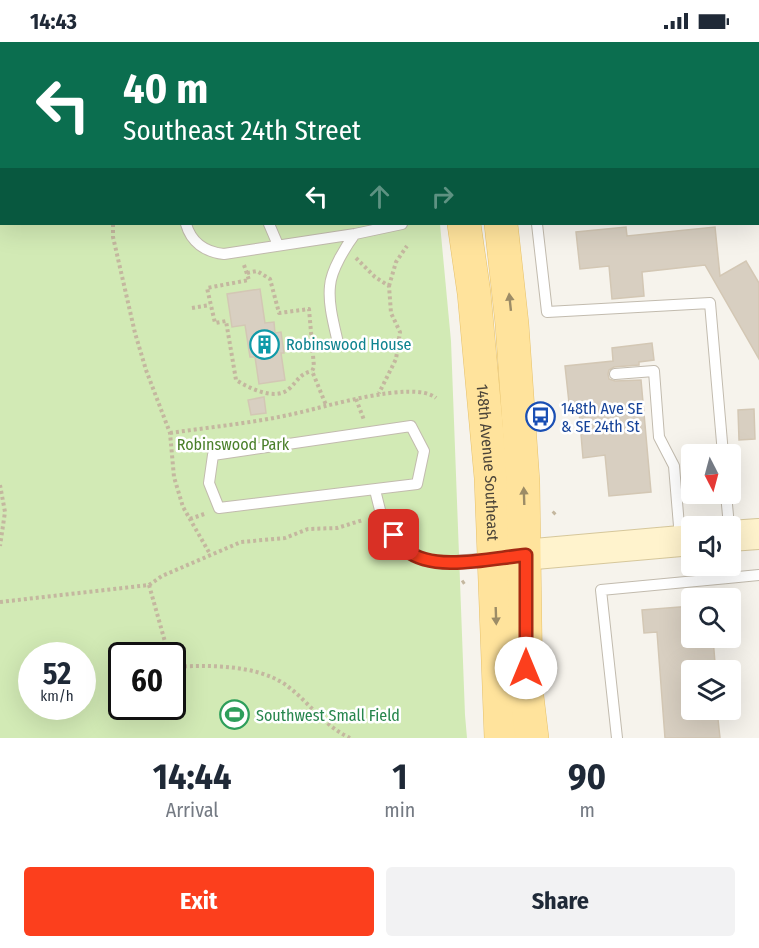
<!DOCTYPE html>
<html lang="en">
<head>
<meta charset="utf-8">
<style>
  :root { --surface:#fff; --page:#f2f2f3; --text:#1f2937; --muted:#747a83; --accent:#fc3f1d }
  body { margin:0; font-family:"Fira Sans Condensed",sans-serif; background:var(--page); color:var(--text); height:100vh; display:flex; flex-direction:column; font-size:22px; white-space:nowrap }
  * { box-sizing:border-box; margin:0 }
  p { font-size:20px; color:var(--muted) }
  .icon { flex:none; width:33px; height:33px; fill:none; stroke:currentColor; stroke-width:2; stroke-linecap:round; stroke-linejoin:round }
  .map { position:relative; height:696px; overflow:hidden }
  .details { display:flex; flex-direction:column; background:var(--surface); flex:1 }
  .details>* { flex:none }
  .hud { position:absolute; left:0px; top:0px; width:759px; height:183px; box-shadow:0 6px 24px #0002; background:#0b6e4f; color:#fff; overflow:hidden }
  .needle { width:39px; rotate:174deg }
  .fabs { position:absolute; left:681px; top:402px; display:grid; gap:12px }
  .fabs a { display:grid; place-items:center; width:60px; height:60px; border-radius:6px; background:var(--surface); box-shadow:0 6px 24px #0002; font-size:30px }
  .speed { position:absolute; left:18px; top:600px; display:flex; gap:12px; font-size:30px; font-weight:700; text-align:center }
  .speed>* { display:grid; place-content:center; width:78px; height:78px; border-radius:50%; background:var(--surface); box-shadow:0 6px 24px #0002; line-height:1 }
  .speed small { font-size:15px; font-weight:400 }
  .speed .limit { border:3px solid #111; border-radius:9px; background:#fff; color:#111 }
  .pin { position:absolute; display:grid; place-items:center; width:51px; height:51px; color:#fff; margin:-26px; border-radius:12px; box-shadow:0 3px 9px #0006 }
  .me { position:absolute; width:66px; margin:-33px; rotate:0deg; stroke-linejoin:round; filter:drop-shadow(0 0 4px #0008) }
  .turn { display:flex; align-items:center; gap:21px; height:126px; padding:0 24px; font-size:27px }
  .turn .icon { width:78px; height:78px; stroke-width:2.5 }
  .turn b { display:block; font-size:42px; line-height:51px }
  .lanes { display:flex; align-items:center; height:57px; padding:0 24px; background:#0003; justify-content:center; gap:30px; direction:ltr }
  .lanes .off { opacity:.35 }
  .eta { display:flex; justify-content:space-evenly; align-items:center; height:102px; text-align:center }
  .eta b { font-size:36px; font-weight:700; line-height:42px }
  .button { display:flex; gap:12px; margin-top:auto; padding:12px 24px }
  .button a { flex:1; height:69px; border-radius:6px; background:var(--accent); color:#fff; font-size:24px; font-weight:700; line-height:69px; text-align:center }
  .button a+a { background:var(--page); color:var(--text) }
  .status { display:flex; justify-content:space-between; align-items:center; height:42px; padding:0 30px; background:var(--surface); direction:ltr }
  .status svg { height:16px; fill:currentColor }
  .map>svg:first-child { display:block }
</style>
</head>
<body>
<div class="status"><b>14:43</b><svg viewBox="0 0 49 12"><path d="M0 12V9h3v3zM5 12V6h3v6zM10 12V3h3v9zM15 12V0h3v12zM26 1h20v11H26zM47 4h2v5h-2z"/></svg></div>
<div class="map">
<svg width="759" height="696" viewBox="0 0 759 696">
  <rect width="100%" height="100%" fill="#f6f3ec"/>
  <path fill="#d2eab5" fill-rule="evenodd" d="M0,0H423V1L2,2V182H440L451,299L465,673L467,696H0ZM32,614H82V664H32ZM122,614H172V664H122Z"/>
  <path fill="#d8cfc1" stroke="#d3c7b4" stroke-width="1.5" d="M626,185L627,194L715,185L720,234L746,219L759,241V317L705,223L642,230L644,254L612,257L609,224L580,227L576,190Z
    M260,247L265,281L274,280L275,291L281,290L284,311H281L285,338L259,342L255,315H250L245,283L232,285L227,252Z
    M652,301L654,318L639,320V323L614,325L609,328L608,332L609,337L615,339L641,338L651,450L609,454L605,413L583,416L579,369L570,370L565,324L613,319L612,306Z
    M264,355L266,371L251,373L248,358Z
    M754,367L755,397L739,398L738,368Z
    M692,564V596H713L715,621H713L714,628H692V668H717L720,696H665L657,590L644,591L642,568Z"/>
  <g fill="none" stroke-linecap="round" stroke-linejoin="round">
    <defs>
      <path id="lane" d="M532,0V2
        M757,0L759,3
        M186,182C191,200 205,210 224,212L355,192L402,182
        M269,182L278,203
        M537,182L547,270L710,261L723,412
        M338,301C334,283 328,262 330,244C331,228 346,204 355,192
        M615,332L654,329L659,395L674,424L680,496
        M411,384L424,409L417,442L219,466L209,441L213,413Z
        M375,448L382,476L404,508L422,518L443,520L491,516
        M726,452L729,484
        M727,524L728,536L759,533
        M617,696L601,548L728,536"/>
      <path id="secondary" d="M730,494L759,492
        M501,515L692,498"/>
      <g id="primary">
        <path d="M445,0L446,2"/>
        <path d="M481,0V2"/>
        <path id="s1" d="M464,182L474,251L491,436L501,696"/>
        <path d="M501,182L512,282L523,440L526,646L532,696"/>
      </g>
    </defs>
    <use href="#lane" stroke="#c2bbae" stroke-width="12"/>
    <use href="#secondary" stroke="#d6c79b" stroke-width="32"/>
    <use href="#primary" stroke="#e6c16a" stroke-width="34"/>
    <path stroke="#c4b79f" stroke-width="4" stroke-dasharray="3 3" stroke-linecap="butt" d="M638,0V2
      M113,182V195L135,291L146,328L170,391L174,435L183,465L210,512
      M356,216L375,235L389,244L391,271L400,290L396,317L379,351
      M244,223L249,238L207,246L215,281L226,279L236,338C249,346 276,360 290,346C298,338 300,332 312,329
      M247,231L257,229L270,237L279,271L309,267L314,325L312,329L326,363
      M389,244L396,220L407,204
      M192,266L210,263
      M356,357L364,378
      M170,391C211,385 253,381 293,372C322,366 414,337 436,356
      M0,443L5,470L0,504
      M553,472L556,469
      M190,477L207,471
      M462,541L465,539
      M149,543L169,614
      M0,560L149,543L162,534L241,500L285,496L308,487L337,486L363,478
      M172,625C207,623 256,622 286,643C309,660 324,684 350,696"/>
    <use href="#lane" stroke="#fff" stroke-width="10"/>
    <use href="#secondary" stroke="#fff3cd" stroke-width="30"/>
    <use href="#primary" stroke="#ffe39c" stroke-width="33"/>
  </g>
  <defs><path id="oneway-solid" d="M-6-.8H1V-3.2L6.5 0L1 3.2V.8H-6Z" transform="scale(1.5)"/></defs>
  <g fill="#9c8c66">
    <use href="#oneway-solid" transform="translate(510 260) rotate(-96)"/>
    <use href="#oneway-solid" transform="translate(524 454) rotate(-92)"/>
    <use href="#oneway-solid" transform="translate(496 574) rotate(88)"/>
  </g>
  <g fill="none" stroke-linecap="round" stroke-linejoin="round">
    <defs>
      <path id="route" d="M394,493C398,498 401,505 406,508C434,531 492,516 526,513V626"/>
    </defs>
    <use href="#route" stroke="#a42913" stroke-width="15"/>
    <use href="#route" stroke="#fc3f1d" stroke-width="10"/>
  </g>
  <defs>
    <symbol id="building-ring" viewBox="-11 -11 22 22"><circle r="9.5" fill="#fff" stroke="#0f9aa8" stroke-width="1.5"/><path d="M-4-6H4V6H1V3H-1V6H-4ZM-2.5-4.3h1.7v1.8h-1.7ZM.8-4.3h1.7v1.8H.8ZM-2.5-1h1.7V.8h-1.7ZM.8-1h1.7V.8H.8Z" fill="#0f9aa8"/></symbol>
    <symbol id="bus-ring" viewBox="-11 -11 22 22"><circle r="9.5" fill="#fff" stroke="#1a4fb4" stroke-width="1.5"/><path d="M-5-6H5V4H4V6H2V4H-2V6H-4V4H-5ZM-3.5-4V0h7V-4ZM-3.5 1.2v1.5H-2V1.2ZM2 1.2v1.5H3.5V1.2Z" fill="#1a4fb4"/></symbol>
    <symbol id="stadium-ring" viewBox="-11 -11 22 22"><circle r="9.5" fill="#fff" stroke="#2e9e5b" stroke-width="1.5"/><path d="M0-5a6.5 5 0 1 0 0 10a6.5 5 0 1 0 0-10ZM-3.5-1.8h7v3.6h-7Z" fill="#2e9e5b"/></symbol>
  </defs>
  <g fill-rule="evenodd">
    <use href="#building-ring" x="248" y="286" width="33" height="33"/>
    <use href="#bus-ring" x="524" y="358" width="33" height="33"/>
    <use href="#stadium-ring" x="218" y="656" width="33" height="33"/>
  </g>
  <g text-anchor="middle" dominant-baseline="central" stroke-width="5" stroke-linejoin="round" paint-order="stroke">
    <g font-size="16" fill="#0d838f" stroke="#fff" text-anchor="start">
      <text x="286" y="302">Robinswood House</text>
    </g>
    <g font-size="16" fill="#164399" stroke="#fff" text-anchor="start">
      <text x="561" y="366">148th Ave SE<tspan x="561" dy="18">&amp; SE 24th St</tspan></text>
    </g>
    <g font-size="16" fill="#4a7f2a" stroke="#fff">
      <text x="233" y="402">Robinswood Park</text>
    </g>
    <g font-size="16" fill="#4b4439" stroke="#fff">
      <text stroke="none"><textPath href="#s1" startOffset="240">148th Avenue Southeast</textPath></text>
    </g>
    <g font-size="16" fill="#27864d" stroke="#fff" text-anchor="start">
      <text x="256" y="673">Southwest Small Field</text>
    </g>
  </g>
</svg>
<div class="fabs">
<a><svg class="needle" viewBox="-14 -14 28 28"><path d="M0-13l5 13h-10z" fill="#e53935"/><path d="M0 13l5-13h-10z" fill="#747a83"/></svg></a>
<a><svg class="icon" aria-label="sound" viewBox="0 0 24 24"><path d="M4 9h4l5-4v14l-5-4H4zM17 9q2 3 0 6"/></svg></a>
<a><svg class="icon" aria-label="search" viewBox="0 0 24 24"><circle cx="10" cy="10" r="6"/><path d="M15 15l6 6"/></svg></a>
<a><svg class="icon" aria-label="layers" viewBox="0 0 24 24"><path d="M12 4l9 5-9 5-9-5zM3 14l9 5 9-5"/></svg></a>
</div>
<div class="speed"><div>52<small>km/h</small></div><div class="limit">60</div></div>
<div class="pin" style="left:394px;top:493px;background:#d93025"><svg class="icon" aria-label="arrive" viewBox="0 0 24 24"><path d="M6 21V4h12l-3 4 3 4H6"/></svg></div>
<svg class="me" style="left:526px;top:626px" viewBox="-20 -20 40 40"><circle r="19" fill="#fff"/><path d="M0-13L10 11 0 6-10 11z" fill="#fc3f1d"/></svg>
<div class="hud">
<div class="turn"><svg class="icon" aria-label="left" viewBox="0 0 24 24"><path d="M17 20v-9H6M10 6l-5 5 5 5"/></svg><div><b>40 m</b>Southeast 24th Street</div></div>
<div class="lanes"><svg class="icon" aria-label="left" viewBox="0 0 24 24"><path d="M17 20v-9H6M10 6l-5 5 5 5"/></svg><svg class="icon off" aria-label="ahead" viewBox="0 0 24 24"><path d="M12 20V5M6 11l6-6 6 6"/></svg><svg class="icon off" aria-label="right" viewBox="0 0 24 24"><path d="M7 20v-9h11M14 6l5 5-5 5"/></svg></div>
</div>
</div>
<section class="details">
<div class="eta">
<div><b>14:44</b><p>Arrival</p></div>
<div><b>1</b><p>min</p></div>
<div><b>90</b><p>m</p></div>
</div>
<div class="button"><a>Exit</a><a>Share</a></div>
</section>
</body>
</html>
